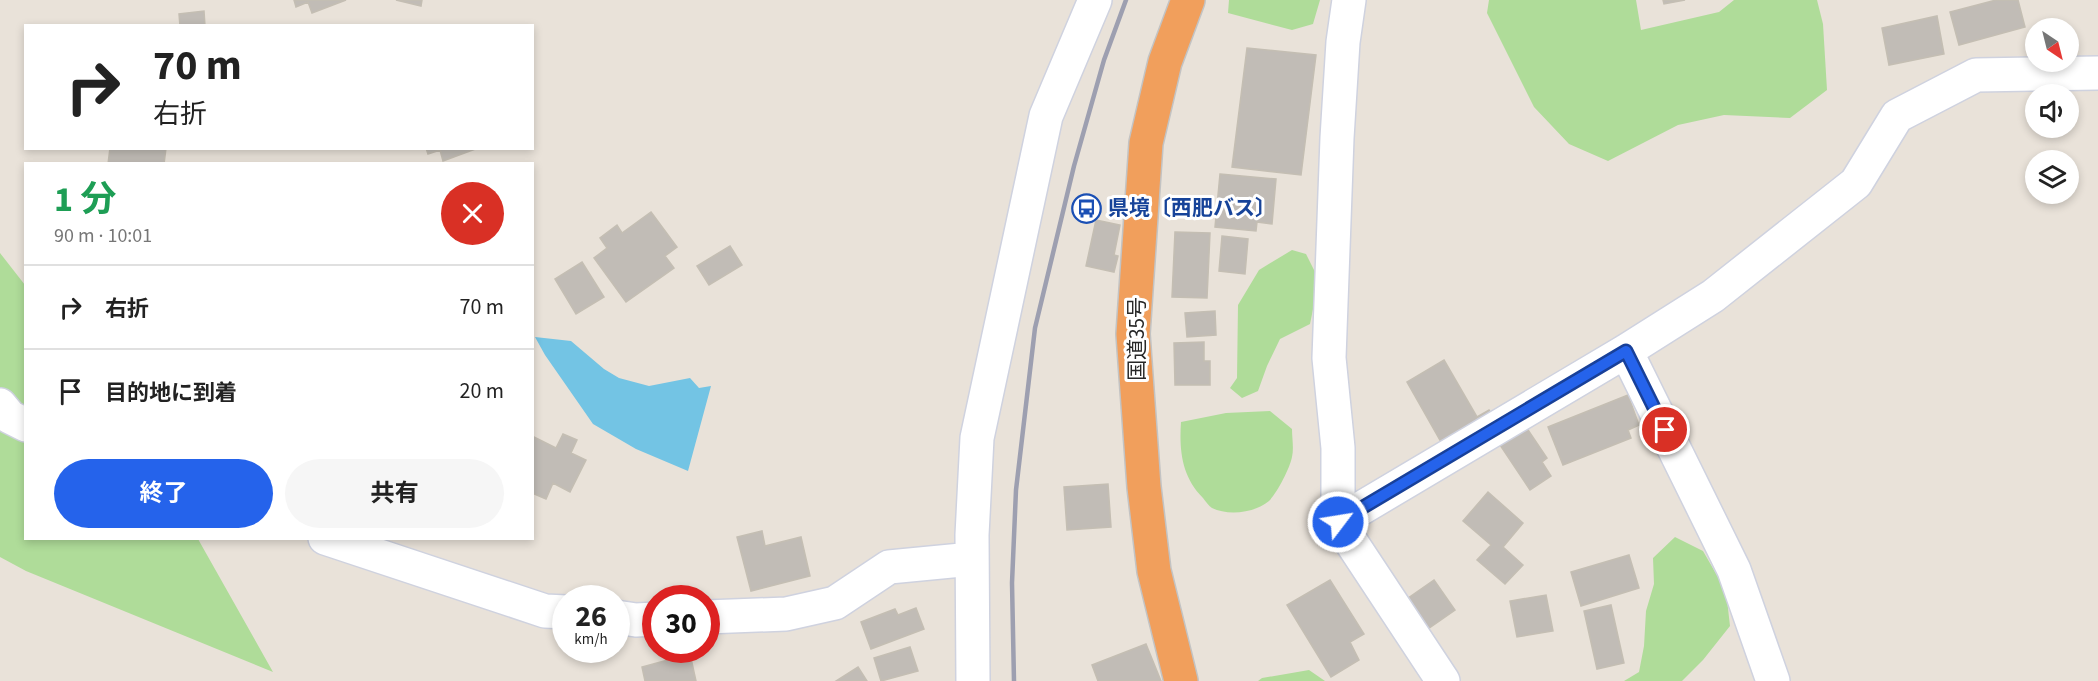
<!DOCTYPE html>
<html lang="ja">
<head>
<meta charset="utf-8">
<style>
  :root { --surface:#fff; --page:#f6f6f6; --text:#222; --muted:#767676; --line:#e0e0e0; --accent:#2563eb }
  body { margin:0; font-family:"Source Sans 3","Noto Sans JP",sans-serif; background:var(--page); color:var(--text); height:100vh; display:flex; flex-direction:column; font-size:22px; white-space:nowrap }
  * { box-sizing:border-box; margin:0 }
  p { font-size:20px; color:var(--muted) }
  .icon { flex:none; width:33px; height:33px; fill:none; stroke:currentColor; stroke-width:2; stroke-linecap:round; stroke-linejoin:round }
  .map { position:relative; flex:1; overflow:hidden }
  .sheet { position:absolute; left:24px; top:162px; width:510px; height:378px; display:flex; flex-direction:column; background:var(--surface); border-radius:0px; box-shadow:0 3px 9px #0003 }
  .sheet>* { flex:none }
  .guide { position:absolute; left:24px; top:24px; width:510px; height:126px; border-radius:0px; box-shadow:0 3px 9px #0003; background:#fff; color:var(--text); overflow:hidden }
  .needle { width:39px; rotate:145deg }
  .buttons { position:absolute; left:2025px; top:18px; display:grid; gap:12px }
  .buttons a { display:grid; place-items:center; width:54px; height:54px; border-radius:50%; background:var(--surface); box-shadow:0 3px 9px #0003; font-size:30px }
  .speed { position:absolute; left:552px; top:585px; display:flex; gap:12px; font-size:30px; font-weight:700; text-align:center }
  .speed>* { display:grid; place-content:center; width:78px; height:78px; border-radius:50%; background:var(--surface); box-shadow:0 3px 9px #0003; line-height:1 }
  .speed small { font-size:15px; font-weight:400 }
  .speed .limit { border:9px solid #d22; background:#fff; color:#111 }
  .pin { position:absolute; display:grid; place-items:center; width:51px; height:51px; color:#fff; margin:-26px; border:3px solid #fff; border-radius:50%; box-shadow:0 2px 6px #0007 }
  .me { position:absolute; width:66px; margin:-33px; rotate:59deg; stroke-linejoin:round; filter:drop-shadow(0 0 4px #0008) }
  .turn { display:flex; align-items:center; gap:21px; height:126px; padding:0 30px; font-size:27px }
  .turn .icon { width:78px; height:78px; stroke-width:2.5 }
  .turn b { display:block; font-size:42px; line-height:51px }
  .round { display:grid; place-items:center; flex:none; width:63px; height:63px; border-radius:32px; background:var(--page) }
  .summary { display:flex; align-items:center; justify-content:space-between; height:102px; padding:0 30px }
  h1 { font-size:36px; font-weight:700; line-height:45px; color:#1e9e55 }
  .action { display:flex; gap:12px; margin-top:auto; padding:12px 30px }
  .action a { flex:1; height:69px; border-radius:36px; background:var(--accent); color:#fff; font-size:24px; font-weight:700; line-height:69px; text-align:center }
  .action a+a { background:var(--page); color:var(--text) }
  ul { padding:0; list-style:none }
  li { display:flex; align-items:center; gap:18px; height:84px; padding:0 30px; border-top:2px solid var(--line) }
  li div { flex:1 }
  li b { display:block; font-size:22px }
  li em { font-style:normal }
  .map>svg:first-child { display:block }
</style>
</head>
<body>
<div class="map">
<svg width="2098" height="681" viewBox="0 0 2098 681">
  <rect width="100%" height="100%" fill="#e9e2d9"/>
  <path fill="#afdc99" d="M1229,0H1320L1313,24L1292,30L1228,13Z
    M1489,0H1636L1641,30L1719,12L1734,0H1817L1823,24L1827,90L1790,118L1724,115L1678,125L1608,161L1569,144L1534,107L1487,13Z
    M1292,250L1306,254L1319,280L1310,324L1280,339L1267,366L1258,391L1242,398L1230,388L1237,378L1238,305L1259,270Z
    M0,253L25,285L26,538L198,539L273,672L26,571L0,557Z
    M1270,411L1292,429C1292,438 1294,448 1292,457C1290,468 1277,493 1269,501C1255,513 1228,516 1212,508C1209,506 1206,502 1203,498C1182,477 1179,451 1181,422L1226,413Z
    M1675,537L1703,551L1726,591L1730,626L1703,660L1682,681H1624L1639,672L1644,646L1646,611L1654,584L1653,558Z
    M1309,670L1325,681H1258L1262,678Z"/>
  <path fill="#73c4e4" d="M535,337L571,341L604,369L619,378L649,386L690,378L699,388L711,386L688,471L636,449L593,424L545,355Z"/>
  <path fill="#c1bcb6" stroke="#c4beb3" stroke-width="1.5" d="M294,0H346L312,13L308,2L296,7Z
    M396,0H422L421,6Z
    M1663,0H1685L1664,4Z
    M1996,0H2018L2025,27L1959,45L1950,12Z
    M204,11L205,26H180L179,14Z
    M1937,16L1944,54L1889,65L1882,28Z
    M1247,48L1316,55L1301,175L1232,167Z
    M110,148H166L164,164H108Z
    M426,148H478L443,161L440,150L428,154Z
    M1220,174L1276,179L1272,224L1257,222L1256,231L1215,227Z
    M651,212L677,247L665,256L674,268L626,302L594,258L607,248L600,238L617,225L622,233Z
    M1096,220L1120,225L1114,255L1118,256L1114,272L1086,266Z
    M1175,232L1210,233L1207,298L1172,297Z
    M1222,236L1248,239L1245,274L1219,271Z
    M730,246L742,265L709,285L697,266Z
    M582,262L604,297L576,314L555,279Z
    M1215,311L1216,335L1187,337L1185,313Z
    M1204,342V361H1210V385H1175L1174,343Z
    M1444,360L1477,417L1489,410L1495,421L1445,449L1407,382Z
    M1628,395L1639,425L1628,430L1631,438L1563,465L1548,427Z
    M1526,427L1547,458L1542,462L1551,476L1530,490L1500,445Z
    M563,434L577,440L571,453L586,460L570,492L553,483L546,499L532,493V436L556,448Z
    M1108,484L1111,527L1067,530L1064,487Z
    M1488,492L1523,523L1503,547L1523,565L1505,584L1477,560L1491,545L1463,521Z
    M762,531L765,546L801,537L810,576L751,591L737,537Z
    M1629,555L1639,588L1581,606L1571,572Z
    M1330,580L1364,634L1350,642L1359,660L1331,677L1287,605Z
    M1434,580L1455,610L1425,631L1404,601Z
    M1546,595L1553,631L1517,637L1510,601Z
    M1611,605L1624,663L1597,669L1584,611Z
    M916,608L924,629L871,649L861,622L895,609L898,615Z
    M1146,644L1161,681H1098L1092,665Z
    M910,647L918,671L881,681L874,658Z
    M690,654L696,681H645L642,667Z
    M858,667L867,681H836Z"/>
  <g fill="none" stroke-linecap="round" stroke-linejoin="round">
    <defs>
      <path id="minor" d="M1349,0L1343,42L1337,138L1329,358L1338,448V522L1443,681
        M1626,351L1734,570L1773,681
        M0,405L10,417L26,425
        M1338,522L1626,351L1713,296L1856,183L1897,116L1976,75L2098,73
        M325,538L545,611L566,612
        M616,617L636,620L656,619
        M706,617L786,614L835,603L889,567L972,559
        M973,681L972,535L977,438L1046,116L1095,0"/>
      <path id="highway" d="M1181,681L1154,571L1144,487L1133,334L1146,143L1165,62L1188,0"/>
    </defs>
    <use href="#minor" stroke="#cfd2df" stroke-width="36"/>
    <use href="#highway" stroke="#c3c3c3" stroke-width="36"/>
    <use href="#minor" stroke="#fff" stroke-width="33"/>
    <use href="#highway" stroke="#f19f5c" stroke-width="33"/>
    <path stroke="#9d9fb0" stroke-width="4.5" d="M1014,681L1012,583L1016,490L1035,328L1074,166L1104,60L1126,0"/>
  </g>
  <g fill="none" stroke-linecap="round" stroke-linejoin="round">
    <defs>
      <path id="route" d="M1338,522L1626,351L1665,430"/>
    </defs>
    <use href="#route" stroke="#184099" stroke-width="15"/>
    <use href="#route" stroke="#2563eb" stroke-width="10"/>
  </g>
  <defs>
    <symbol id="bus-ring" viewBox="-11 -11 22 22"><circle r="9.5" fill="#fff" stroke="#1a4fb4" stroke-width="1.5"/><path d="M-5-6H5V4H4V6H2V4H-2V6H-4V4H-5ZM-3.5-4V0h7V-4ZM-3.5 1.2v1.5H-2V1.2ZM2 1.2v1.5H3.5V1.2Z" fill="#1a4fb4"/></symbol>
  </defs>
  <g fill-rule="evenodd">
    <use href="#bus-ring" x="1070" y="192" width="33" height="33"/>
  </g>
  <g text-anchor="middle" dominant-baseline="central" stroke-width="6" stroke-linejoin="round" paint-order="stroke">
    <g font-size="21" font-weight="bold" fill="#164399" stroke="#fff" text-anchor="start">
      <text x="1108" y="208">県境〔西肥バス〕</text>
    </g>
    <g font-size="21" fill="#272727" stroke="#fff">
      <text transform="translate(1137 339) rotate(-90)">国道35号</text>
    </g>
  </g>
</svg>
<div class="buttons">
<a><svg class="needle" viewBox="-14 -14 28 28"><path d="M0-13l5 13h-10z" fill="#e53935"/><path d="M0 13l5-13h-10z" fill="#767676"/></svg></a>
<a><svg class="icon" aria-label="sound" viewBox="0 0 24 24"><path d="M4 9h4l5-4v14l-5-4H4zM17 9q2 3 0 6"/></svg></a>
<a><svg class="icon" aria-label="layers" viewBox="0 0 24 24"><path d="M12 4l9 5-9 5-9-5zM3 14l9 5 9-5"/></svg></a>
</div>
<div class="speed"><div>26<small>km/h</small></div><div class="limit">30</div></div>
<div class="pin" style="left:1665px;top:430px;background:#d93025"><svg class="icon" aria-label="arrive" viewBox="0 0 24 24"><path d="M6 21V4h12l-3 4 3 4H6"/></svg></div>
<svg class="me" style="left:1338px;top:522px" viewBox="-20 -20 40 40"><circle r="17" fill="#2563eb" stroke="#fff" stroke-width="3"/><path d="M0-11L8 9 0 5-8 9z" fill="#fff"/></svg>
<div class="guide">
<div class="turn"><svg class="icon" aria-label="right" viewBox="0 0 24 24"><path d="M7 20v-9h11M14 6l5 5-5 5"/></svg><div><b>70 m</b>右折</div></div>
</div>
<section class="sheet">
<div class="summary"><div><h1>1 分</h1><p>90 m · 10:01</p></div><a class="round" style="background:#d93025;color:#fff"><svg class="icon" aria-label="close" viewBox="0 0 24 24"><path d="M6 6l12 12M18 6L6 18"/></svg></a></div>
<ul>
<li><svg class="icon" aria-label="right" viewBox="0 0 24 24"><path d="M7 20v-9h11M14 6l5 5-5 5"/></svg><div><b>右折</b></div><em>70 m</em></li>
<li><svg class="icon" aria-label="arrive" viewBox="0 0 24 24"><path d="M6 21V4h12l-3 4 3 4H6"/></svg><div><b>目的地に到着</b></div><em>20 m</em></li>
</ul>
<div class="action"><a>終了</a><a>共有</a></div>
</section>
</div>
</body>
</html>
